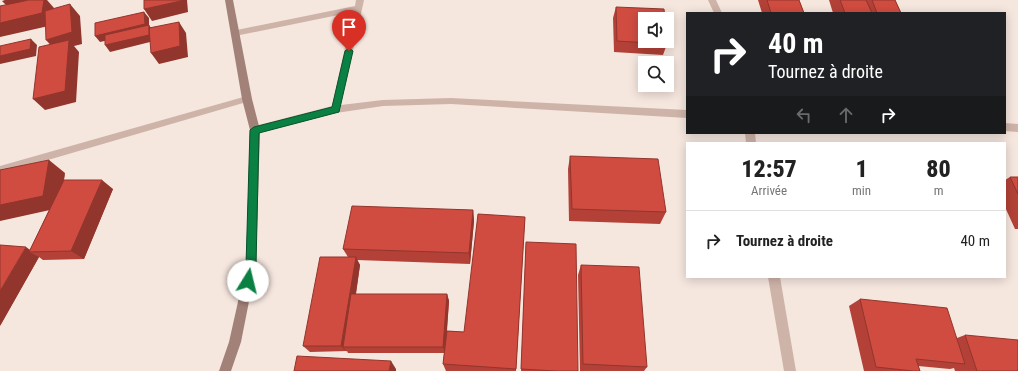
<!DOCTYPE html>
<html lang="fr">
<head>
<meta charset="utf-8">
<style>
  :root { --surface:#fff; --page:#f2f2f2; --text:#222; --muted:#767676; --line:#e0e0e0 }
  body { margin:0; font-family:"Roboto Condensed",sans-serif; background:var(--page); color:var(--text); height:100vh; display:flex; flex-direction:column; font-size:15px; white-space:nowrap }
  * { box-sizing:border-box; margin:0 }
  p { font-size:13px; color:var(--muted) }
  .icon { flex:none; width:22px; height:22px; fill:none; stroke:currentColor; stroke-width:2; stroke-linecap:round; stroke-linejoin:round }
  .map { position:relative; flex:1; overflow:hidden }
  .sheet { position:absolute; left:686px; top:142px; width:320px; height:136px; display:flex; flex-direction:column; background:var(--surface); border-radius:0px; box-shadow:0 2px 10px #0003 }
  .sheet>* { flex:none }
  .hud { position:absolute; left:686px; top:12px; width:320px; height:122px; border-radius:0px; box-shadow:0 2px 10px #0003; background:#202124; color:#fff; overflow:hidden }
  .fabs { position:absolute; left:638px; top:12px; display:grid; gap:8px }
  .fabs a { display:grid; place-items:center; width:36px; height:36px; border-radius:0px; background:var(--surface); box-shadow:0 2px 10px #0003; font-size:20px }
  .pin { position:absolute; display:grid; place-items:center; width:34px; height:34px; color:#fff; margin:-41px -17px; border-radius:50% 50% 50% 0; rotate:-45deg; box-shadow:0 0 4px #0007 }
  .pin .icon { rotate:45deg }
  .me { position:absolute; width:44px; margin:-22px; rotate:9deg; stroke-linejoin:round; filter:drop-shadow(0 0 3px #0008) }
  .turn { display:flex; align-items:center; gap:14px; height:84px; padding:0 16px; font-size:18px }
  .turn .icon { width:52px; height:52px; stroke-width:2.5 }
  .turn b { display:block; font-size:28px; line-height:34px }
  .lanes { display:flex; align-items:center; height:38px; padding:0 16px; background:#0003; justify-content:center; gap:20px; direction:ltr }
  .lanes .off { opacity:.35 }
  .eta { display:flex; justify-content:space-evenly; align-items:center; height:68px; text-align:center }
  .eta b { font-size:24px; font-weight:800; line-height:28px }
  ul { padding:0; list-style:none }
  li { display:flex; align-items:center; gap:12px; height:60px; padding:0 16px; border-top:1px solid var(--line) }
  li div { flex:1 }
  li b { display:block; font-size:15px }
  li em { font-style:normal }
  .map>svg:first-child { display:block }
</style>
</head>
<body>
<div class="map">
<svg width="1018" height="371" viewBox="0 0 1018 371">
  <rect width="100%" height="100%" fill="#f5e6de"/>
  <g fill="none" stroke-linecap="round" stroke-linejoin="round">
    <path fill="#ceb3a8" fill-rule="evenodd" d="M356,0H364L341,105L383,100L451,98L687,110V118L451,104L383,106L336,113L255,134L252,133L250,130L252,127L255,126L332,106L353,12L235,36L231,33L232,31L355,6Z
      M708,0H716L722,13H714Z
      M247,96L252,99L250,101L0,174V166Z
      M1005,123L1018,124V132L1005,131Z
      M745,133H755L756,143H746Z
      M768,277H780L796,371H784Z"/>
    <path fill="#a28179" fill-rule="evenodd" d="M225,0H233L252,99L260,130L256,266L241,342L231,371H219L229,342L246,266L250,130L242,99Z"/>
  </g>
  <path fill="#b34137" d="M758,0H799L804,13H762Z
    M829,0H895L901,13H833Z
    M616,7L667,44L663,55L614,52L613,18Z
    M570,156L666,212L660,224L569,221L568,169Z
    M65,173L64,180L113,189L84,259L43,260L39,257L0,326L30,250L49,210Z
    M1010,177H1018V229H1015L1005,207V180Z
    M473,210L474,221L470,264L357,260L360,265L356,294H447L449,301L447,331L464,332L525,217L516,371H446L443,364L444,353H348L347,351L310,352L303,346L348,257L343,249Z
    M526,242L578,371H521Z
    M581,265L647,367L644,371H580L578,275Z
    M860,299L957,338L965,335L1018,371H955L954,368L950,369L918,366L920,371H864L849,306Z"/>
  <path fill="#92352d" d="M5,0H28L8,7L2,1Z
    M44,0H47L54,8L53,25L0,37V23Z
    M181,0H187L188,12L152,21L144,9Z
    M70,4L80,16L82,44L74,46L79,52L76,102L45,110L33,99L56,51L46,40Z
    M144,12L149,18V25L153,31L154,41L110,52L105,45L149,31L100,42L95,36Z
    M179,22L186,33L188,57L159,64L151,53Z
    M31,39L37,45L36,56L0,64V56Z
    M49,160L65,173L59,208L0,221V205Z
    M102,180L113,189L84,259L71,251Z
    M473,210L474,221L470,264L469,253Z
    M26,247L33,252H29L39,257L0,326V291Z
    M356,257L360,265L348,347H343L347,352L341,346Z
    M447,294L449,301L445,353L443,347Z
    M391,361L396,369V371H389Z"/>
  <path fill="#d04c40" stroke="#92352d" d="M29,0H44L42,13L0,23V6Z
    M144,0H181V1L144,9Z
    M767,0H799L804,13H771Z
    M840,0H866L872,13H845Z
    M872,0H895L901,13H877Z
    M70,4L72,32L46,40L45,11Z
    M616,7L664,9L665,19H645V41H667V44L617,41Z
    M144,12L145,24L95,36V23Z
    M179,22L180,46L151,53L149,28Z
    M149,25V35L105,45V35Z
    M31,39L30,49L0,56V46Z
    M69,40L65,91L33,99L39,47Z
    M570,156L658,159L666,212L572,209Z
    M49,160L43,196L0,205V170Z
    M1010,177H1018V194Z
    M64,180H102L71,251L29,252Z
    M352,206L473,210L469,253L343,249Z
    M478,214L525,217L516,369L443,364L447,331L464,332Z
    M526,242L576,244L578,371H556L521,369Z
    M0,245L26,247L0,291Z
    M320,257H356L341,346H303Z
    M581,265L639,267L647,367L583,364Z
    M351,294H447L443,347H343Z
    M860,299L947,308L965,364L916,359L920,371H913L876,367Z
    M965,335L1018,340V371H977Z
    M297,356L391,361L389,371H294Z"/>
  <path fill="#0b8043" stroke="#07532c" d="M349,48L353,51L339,112L259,133L256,266L251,284L248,286L244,284L243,281L246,266L250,130L254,127L332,107L345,51Z"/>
</svg>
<div class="fabs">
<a><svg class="icon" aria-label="sound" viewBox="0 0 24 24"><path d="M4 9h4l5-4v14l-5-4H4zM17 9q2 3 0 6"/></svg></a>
<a><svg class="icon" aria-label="search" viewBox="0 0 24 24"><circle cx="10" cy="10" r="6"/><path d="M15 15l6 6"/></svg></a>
</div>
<div class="pin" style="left:349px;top:51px;background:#d93025"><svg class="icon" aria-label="arrive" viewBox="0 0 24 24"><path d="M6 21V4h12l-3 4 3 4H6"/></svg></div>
<svg class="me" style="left:248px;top:281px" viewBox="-20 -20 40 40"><circle r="19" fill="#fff"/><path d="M0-13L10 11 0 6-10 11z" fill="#0b8043"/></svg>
<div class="hud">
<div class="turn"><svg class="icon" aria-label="right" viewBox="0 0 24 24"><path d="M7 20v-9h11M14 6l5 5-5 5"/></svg><div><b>40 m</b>Tournez à droite</div></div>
<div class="lanes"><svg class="icon off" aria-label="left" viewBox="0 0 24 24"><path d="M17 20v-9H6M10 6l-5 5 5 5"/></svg><svg class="icon off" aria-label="ahead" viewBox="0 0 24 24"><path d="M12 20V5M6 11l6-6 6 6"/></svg><svg class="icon" aria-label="right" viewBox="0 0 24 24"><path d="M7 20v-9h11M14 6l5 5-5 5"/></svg></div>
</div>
<section class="sheet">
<div class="eta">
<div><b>12:57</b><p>Arrivée</p></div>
<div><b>1</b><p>min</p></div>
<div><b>80</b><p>m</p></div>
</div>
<ul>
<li><svg class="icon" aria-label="right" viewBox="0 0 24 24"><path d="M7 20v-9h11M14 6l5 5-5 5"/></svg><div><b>Tournez à droite</b></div><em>40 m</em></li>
</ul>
</section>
</div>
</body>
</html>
